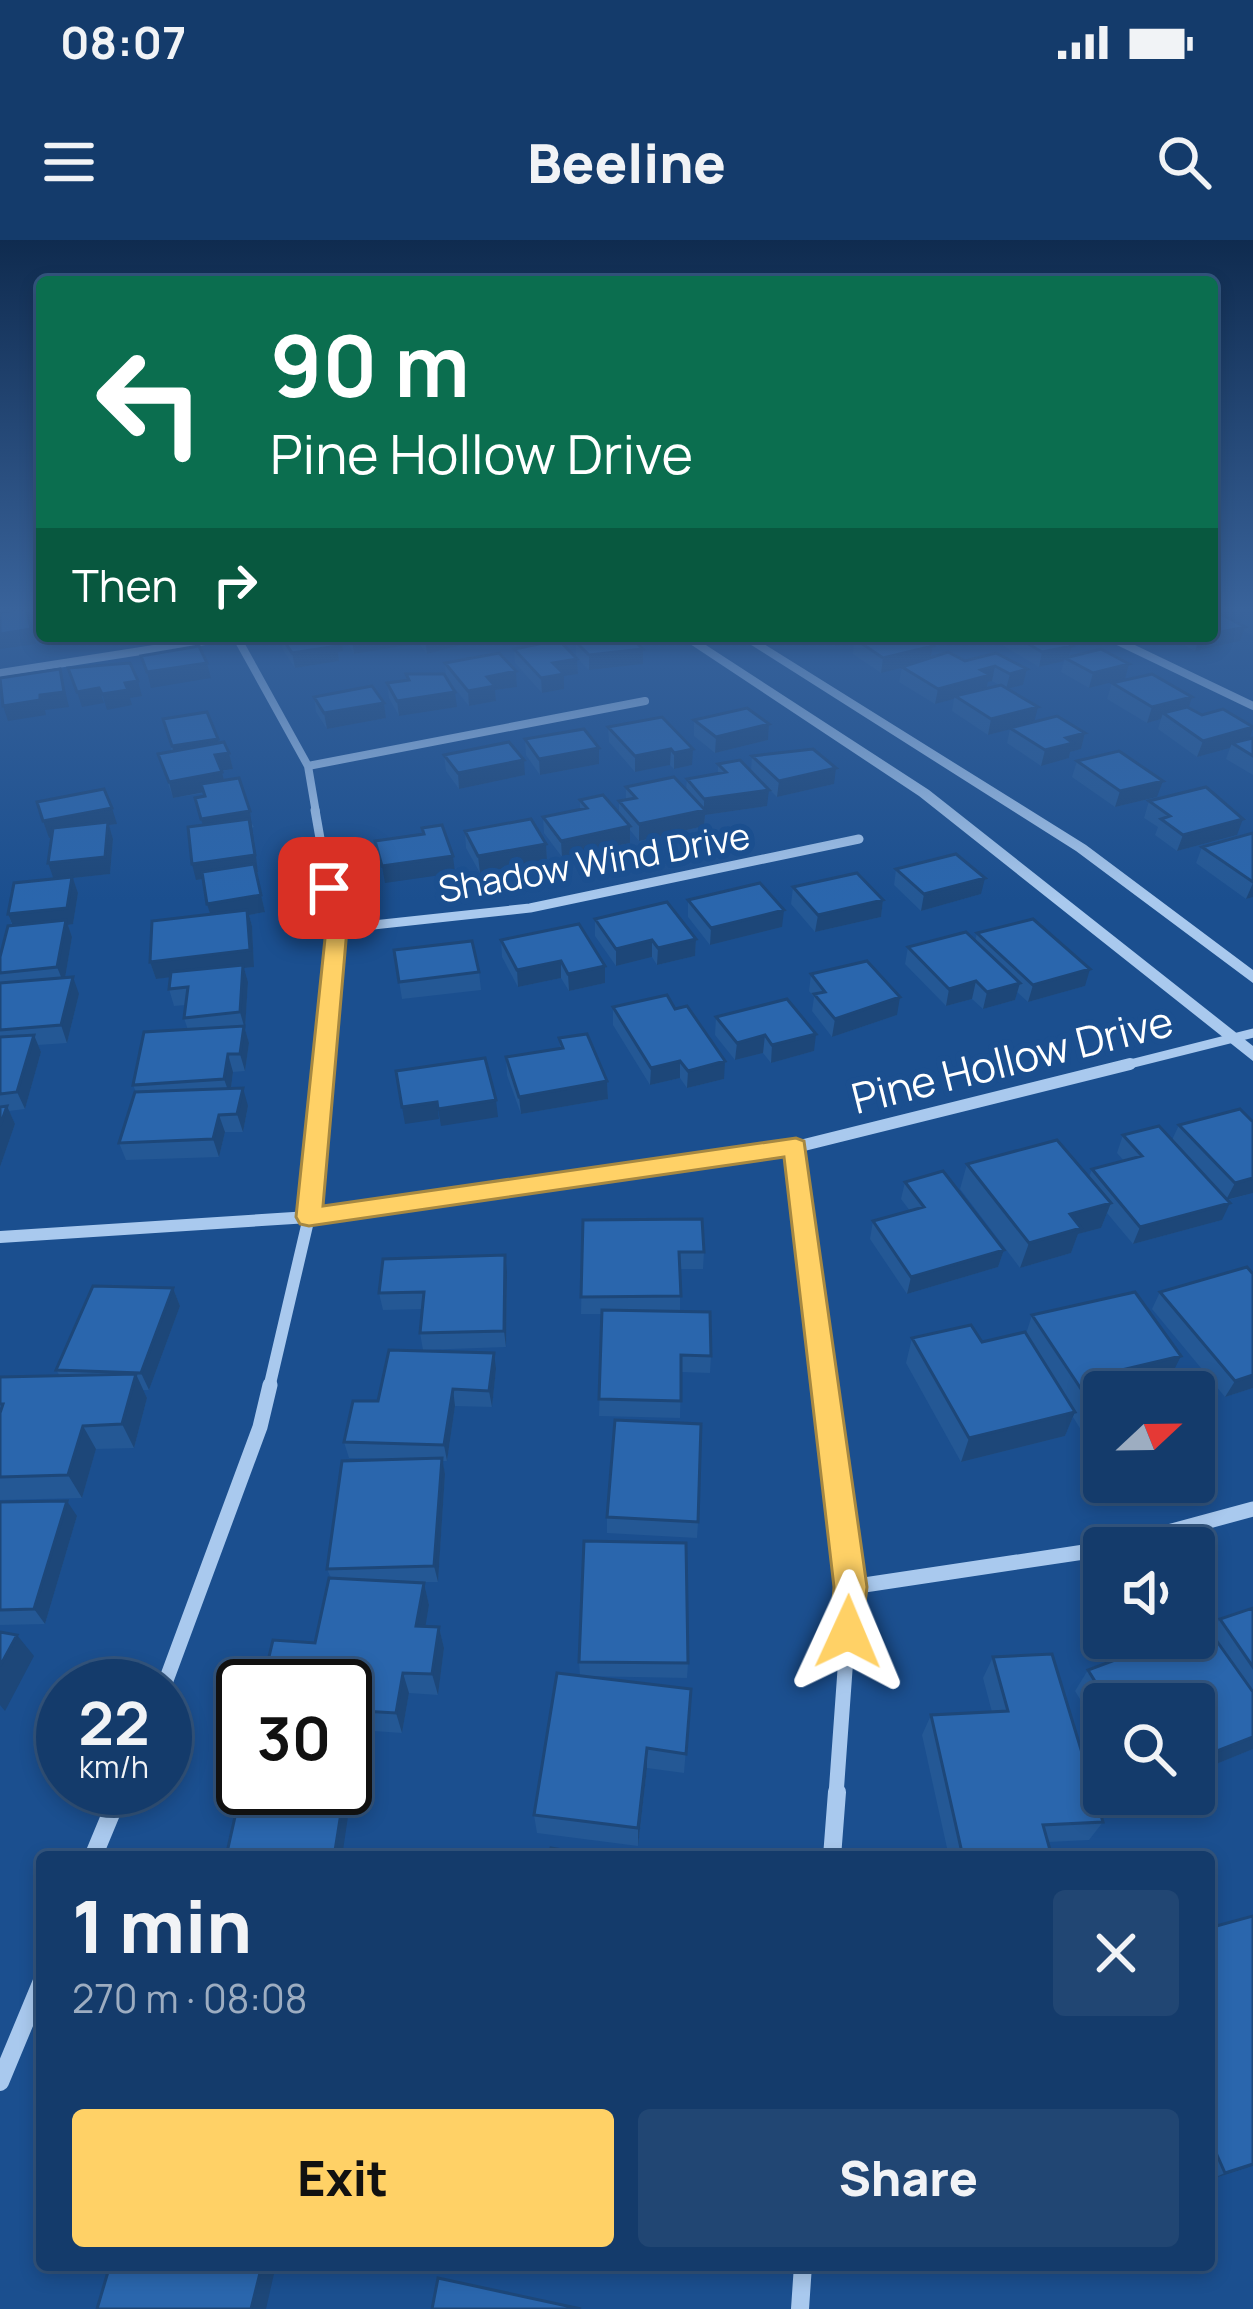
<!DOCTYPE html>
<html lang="en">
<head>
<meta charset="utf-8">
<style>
  :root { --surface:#143b6b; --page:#214673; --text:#f1f3f6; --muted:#9dadc1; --line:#33557e; --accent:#ffd166 }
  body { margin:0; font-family:Manrope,sans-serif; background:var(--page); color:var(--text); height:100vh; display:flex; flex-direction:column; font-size:45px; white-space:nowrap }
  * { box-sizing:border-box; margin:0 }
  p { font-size:39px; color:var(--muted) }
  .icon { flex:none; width:66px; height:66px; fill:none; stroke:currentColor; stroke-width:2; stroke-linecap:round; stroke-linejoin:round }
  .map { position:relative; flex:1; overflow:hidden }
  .panel { position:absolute; left:36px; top:1611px; width:1179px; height:420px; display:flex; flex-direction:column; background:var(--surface); border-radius:12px; box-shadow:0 6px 18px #0003,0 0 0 3px var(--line) }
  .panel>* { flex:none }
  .hud { position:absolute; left:36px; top:36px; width:1182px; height:366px; border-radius:12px; box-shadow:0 6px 18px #0003,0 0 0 3px var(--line); background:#0b6e4f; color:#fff; overflow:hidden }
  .needle { width:78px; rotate:68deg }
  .controls { position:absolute; left:1083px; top:1131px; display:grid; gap:24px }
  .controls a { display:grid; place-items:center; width:132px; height:132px; border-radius:12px; background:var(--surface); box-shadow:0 6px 18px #0003,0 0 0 3px var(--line); font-size:60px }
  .speed { position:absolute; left:36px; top:1419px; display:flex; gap:24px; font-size:60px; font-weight:700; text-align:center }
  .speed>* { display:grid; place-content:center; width:156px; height:156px; border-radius:50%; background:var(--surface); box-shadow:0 6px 18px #0003,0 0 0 3px var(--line); line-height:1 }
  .speed small { font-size:30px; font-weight:400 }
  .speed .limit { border:6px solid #111; border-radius:18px; background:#fff; color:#111 }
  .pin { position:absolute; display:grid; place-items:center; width:102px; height:102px; color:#fff; margin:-51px; border-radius:24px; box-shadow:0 6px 18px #0006 }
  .me { position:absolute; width:132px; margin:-66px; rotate:1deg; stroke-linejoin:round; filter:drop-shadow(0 0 9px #0008) }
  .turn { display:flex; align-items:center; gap:42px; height:252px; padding:0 36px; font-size:54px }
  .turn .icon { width:156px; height:156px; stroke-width:2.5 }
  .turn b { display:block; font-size:84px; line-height:102px }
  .then { display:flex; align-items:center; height:114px; padding:0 36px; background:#0003; gap:24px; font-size:45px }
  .round { display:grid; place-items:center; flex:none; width:126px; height:126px; border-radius:12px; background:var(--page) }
  .summary { display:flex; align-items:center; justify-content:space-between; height:204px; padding:0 36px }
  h1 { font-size:72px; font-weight:800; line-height:90px }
  .action { display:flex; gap:24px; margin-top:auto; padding:24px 36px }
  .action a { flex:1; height:138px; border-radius:12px; background:var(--accent); color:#111; font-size:48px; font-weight:800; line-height:138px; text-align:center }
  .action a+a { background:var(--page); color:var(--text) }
  .status { display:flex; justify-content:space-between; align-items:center; height:84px; padding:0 60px; background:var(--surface); direction:ltr }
  .status svg { height:33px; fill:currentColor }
  header { display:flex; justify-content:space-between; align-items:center; height:156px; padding:0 36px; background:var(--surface); font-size:54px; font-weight:800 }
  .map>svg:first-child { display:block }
</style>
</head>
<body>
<div class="status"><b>08:07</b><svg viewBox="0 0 49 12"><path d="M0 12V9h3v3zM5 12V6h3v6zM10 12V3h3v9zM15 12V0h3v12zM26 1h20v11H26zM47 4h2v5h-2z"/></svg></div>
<header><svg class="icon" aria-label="menu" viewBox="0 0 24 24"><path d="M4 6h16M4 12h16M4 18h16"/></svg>Beeline<svg class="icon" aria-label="search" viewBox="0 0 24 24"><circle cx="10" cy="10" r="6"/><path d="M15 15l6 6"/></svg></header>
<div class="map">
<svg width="1253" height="2069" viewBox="0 0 1253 2069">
  <rect width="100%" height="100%" fill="#1b4f8f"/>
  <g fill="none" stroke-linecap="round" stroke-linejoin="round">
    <path stroke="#a9c9ee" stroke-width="8" d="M236,396L308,526L316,573
      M1107,396L1253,466
      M0,433L237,396
      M308,526L645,461"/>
    <path stroke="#a9c9ee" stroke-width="9" d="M315,570L336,689L323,827
      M336,689L530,668L859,599
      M1118,827L1253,793"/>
    <path stroke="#a9c9ee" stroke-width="12" d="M796,907L826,1148
      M0,997L309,977L796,907L1130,824
      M269,1148L309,977L323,824"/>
    <path stroke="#a9c9ee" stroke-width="15" d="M826,1145L851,1347L836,1555
      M1109,1308L1253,1269
      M851,1347L1104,1309
      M164,1446L260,1187L270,1145
      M119,1555L122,1548"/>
    <path stroke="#a9c9ee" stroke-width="18" d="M93,1617L120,1552
      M832,1617L837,1552
      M0,1842L42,1741
      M800,2069L803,2025"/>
    <path fill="#a9c9ee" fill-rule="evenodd" d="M678,396H692L929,550L1253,806V821L919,556Z
      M737,396H751L1086,605L1253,730V743L1076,611Z"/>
  </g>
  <path fill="#245895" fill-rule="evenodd" d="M1249,370H1253V396L1244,391L1240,401L1195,411L1168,396H1212L1240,384L1244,374L1248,373Z
    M281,396L343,411L338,412L339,421L295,428L283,410Z
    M344,396H406L408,405L354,414Z
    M413,396H468L469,403L427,414Z
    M820,396H916L933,406L931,417L1027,429L1023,445L1007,449L1034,482L1085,493L1081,509L1070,512L1069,518L1041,526L1007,503L1010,489L988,495L952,471L954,459L935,464L899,442L902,428L881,433L853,414L854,402L835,406ZM992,441L999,445L987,448L988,442Z
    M1004,396H1058L1072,406L1069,417L1125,439L1089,448L1061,432L1064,421L1039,427L1002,405Z
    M576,402L643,424L589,430L576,417Z
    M514,409L577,419L578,434L564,436V449L542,453L515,423Z
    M445,423L516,431L517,447L495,450L496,461L469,466L448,440L457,467L399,476L389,458L387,443L407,440L406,434L446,437Z
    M1112,443L1189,468L1202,475L1253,485L1250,498H1253V535L1226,519L1230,508L1197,517L1158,489L1161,479L1147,483L1107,459Z
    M314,457L384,463L386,478L327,489L316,472Z
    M662,477L692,525L674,529L670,525L635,532L609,502L608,487Z
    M163,479L219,503L229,513L233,529L222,531L224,540L254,587L251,588L258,632H256L265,672L249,675L252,686L254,727L244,728L248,742L245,789L249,803L245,831L233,832L231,849L248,866L243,892H225L219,917L126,920L119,903L136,852L133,845L188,790L184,778L186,765L174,766L169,749L170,737L156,739L150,722L210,674L204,639L196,640L203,585L195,558L205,556L204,553L173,558L158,514L172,512Z
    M694,480L769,484L768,500L715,513L694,496Z
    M525,499L599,508V524L540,535L526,515Z
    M444,515L525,535L459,549L446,531Z
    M752,516L834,544L777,557L757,537L767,566L705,575L704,586L639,601L630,590V603L562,617L544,593L543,577L580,569V560L619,574V561L626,559V547L686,550L687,539L718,533V524L751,531Z
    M1077,521L1157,557L1115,567L1072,537Z
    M1149,561L1237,595L1177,611L1155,595L1158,587L1144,578Z
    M37,562L117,584L109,585L113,599L110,634L73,638L78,653L73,684L68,685L72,697L65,738L79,754L67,803L38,805L41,812L25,869L9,871L15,884L0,927V717L12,685L8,674L54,639L48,623L52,597L49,598Z
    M465,591L546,604L547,620L480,633L466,608Z
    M1253,593V657L1246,659L1196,623L1202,607Z
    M896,629L981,654L921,671L894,645Z
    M793,647L883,660L881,677L815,692L791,664Z
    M688,660L782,687L710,705L688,677Z
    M595,679L696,699L695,716L657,725L652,717L616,726L595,696Z
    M579,684L605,743L569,751L561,738L518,747L502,717L501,700Z
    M977,693L1085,746L1028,762L1017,752L1015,760L983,769L972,759L946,766L905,724L908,707L975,701Z
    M394,710L479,732L481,750L402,759Z
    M811,734L897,775L832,797L812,771L814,757L809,751Z
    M613,767L724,839L687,848L680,838L650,845L613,785Z
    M716,777L814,811L771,823L763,813L735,820L715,795Z
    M559,798L607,841L608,859L521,874L507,835L506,817L560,808Z
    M1179,885L1253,953L1228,960L1222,980L1133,1004L1107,973L1101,988L1078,994L1071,1013L1020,1028L960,949L967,924L1089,937L1092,929L1124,921L1117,913L1123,895L1172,900Z
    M905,942L1004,1010L998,1027L907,1054L870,999L873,981L910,971L901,959Z
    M583,980L704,1012L703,1029H680V1072L711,1116L710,1133L681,1132L680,1178L599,1176L602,1074H581Z
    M507,1032L506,1107L423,1110L420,1093L422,1069L383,1070L379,1053Z
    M1253,1034V1148L1225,1157L1152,1069L1160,1052Z
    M173,1048L180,1066L149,1150H143L147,1158L134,1208L96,1209L82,1258L0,1260V1137L60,1136L56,1130Z
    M1032,1075L1169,1140L1104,1152V1199L1089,1203L1073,1177L1065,1196L961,1222L906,1123L912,1098L982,1102L1026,1094Z
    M496,1129L492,1167L455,1166L447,1221H442L445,1234L438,1342H412L424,1343L429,1365L425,1387H439L444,1408L438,1455L409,1453L402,1493L345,1489V1446L315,1403L331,1338L327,1329L388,1219L349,1218L344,1202L378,1161Z
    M0,1262L77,1276L45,1384L0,1385Z
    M607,1277L698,1282L697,1298L607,1293Z
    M1253,1368V1509L1194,1533V1464H1104V1498L1075,1451L1088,1430L1210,1392L1220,1379Z
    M993,1417L1103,1582L1089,1600L1048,1602L1052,1617H949L922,1495L931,1475L992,1472L983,1438Z
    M579,1422L688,1423L687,1438L580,1436Z
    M691,1449L684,1533L647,1528L638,1606L537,1593L534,1575Z
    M1253,1676V1926L1209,1940V1688Z
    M579,2025H616L615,2032Z"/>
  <path fill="#1d4779" d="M27,370L36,404L0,409V394Z
    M1245,387L1240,401L1195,411L1200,396H1212V394Z
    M55,396H90L57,401Z
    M369,396H406L408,405L354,414L352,399Z
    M438,396H468L469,403L427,414L425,399Z
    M836,396H880L855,399L854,402L835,406Z
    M341,397L343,411L338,412L339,421L295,428L292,413L332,398Z
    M933,406L930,421L881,433L883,418Z
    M1072,406L1068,419L1065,418L1064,421L1039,427L1042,412Z
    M643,409V424L589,430V415Z
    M577,419L578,434L564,436V449L542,453L541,438L553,423Z
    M207,423L211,438L151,448L147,432Z
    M1129,424L1125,439L1089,448L1093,433Z
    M995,426L992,441L988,442L986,450L955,456L954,459L935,464L938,449L981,430Z
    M60,429L69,467L45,470L46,475L8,481L3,466L40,455Z
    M1027,429L1023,445L1006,449L1010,434Z
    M516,431L517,447L495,450L496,461L469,466L468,451L487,437Z
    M138,441L142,456L130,458L132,465L107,470L102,454L125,443Z
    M99,448L104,463L82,467L77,452Z
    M455,452L457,467L399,476L397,461Z
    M1192,457L1187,473H1163L1161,479L1147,483L1152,467Z
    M384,463L386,478L327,489L324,473Z
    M1038,467L1034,483L988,495L991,479Z
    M769,484L768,500L715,513L716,497Z
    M1253,487L1249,502L1232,503L1230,508L1197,517L1203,501Z
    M1085,493L1081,509L1070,512L1069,518L1041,526L1045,510L1066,498Z
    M218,499L221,514L229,513L233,529L219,531L176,522L172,506Z
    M599,508V524L540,535L539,519Z
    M671,509L670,525L635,532V516Z
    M693,509L692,525L674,529V513Z
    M524,520L525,535L459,549L458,533Z
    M836,528L834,544L777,557L779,541Z
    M222,532L226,548L173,558L169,542Z
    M1163,541L1157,557L1115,567L1120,551Z
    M769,550L767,566L705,575L704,586L639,601V584L704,570V559Z
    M112,568L117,584L109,585L113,599L110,634L73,638L78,653L73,684L68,685L72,697L64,744L57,727L15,691L8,674L54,640L48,623L108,586L49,598L43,581Z
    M250,571L258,632H256L265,672L249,675L252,686L254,727L244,728L248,742L245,789L249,803L245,831L240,814L244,786L240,772L243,728L156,739L150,722L212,680L207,664L256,632L196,640L192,624L206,595L201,579Z
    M1243,579L1237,595L1177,611L1183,595Z
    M630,586V603L562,617L561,601Z
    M546,604L547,620L480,633L478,616Z
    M453,616L455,633L385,643L382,626Z
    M985,638L981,654L921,671L924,654Z
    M1253,643V657L1246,659Z
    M883,660L881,677L815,692L818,675Z
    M784,670L782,687L710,705L711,688Z
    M696,699L695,716L657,725L658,708Z
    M652,700V717L616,726V709Z
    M561,721V738L518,747L517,730Z
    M605,726V743L569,751L568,734Z
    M1090,729L1085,746L1028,762L1033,745Z
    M73,737L79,754L67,803L61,785Z
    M976,741L972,759L946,766L949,749Z
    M1020,743L1015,760L983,769L987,752Z
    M900,757L897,775L832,797L835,779Z
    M816,794L814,811L771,823L772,805Z
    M34,795L41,812L25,869L17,852Z
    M765,795L763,813L735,820L737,803Z
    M228,814L233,832L230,856L224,839Z
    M680,821V838L650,845L651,828Z
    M725,821L724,839L687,848L688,831Z
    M607,841L608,859L521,874L519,857Z
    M243,848L248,866L243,892L237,874Z
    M496,860L498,877L441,886L438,869Z
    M437,862L439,879L405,884L402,867Z
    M7,866L15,884L0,927V886Z
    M219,875L225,892L219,917L213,899Z
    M1253,938V953L1226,960L1235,943Z
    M1111,963L1101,988L1078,994L1071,1013L1020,1028L1029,1003L1070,974Z
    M1230,963L1222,980L1133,1004L1140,987Z
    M1004,1010L998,1027L907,1054L911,1037Z
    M505,1015L507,1032L506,1107L504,1091Z
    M173,1048L180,1066L149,1150L141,1133Z
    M494,1113L496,1129L492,1167L489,1151Z
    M1181,1116L1169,1140L1119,1152L1126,1129Z
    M136,1134L147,1158L134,1208L122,1184Z
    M1253,1135V1148L1225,1157L1235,1141Z
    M453,1149L455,1166L447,1221L444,1205Z
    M1075,1172L1065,1196L961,1222L969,1198Z
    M1104,1178V1199L1089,1203L1101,1179Z
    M83,1186L96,1209L82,1258L68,1235Z
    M442,1218L445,1234L438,1342L434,1326Z
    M67,1261L77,1276L45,1384L34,1369Z
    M424,1343L429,1365L422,1407L416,1386Z
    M439,1387L444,1408L438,1455L432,1434Z
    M17,1395L34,1416L5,1471L0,1465V1426Z
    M403,1433L409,1453L402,1493L396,1473Z
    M353,1495L358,1509L342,1617H334Z
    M1253,1497V1509L1194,1533V1520Z
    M647,1508V1528L638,1606V1588Z
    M1253,1924V1926L1209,1940L1225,1933Z
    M262,2025H276L266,2069H251Z"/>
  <path fill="#2a66ad" stroke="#1d4779" stroke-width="3" d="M16,370H27L31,389L0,394V373Z
    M1212,371H1215L1245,387L1212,394Z
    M281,396H340L341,397L332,398L337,406L292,413Z
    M597,396H629L643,409L589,415L576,402Z
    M867,396H916L933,406L883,418L855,399Z
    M1015,396H1058L1072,406L1042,412Z
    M559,400L577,419L553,423L564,434L541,438L514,409Z
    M199,406L207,423L147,432L141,416Z
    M1101,409L1129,424L1093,433L1065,418Z
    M948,412L965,421L996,413L1027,429L1010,434L995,426L981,430L990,435L938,449L902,427Z
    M499,413L516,431L487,437L495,446L468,451L445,423Z
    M130,423L138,441L125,443L128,450L102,454L99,448L77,452L68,428Z
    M60,429L64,452L40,455V460L3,466L0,438Z
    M406,434H444L455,452L397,461L387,443L409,440Z
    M1152,434L1192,457L1152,467L1112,443Z
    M1001,445L1038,467L991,479L955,456Z
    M372,446L384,463L324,473L314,457Z
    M1187,467L1202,475L1223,469L1253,487L1203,501L1163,473Z
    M747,468L769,484L716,497L694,480Z
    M207,472L218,499L172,506L163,479Z
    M1057,476L1085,493L1066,498L1073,503L1045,510L1010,488Z
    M662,477L693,509L674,513L671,509L635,516L608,487Z
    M584,489L599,508L539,519L525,499Z
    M1253,498V516L1232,503Z
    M224,502L229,513L215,515L222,532L169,542L158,514Z
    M509,502L524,520L458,533L444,515Z
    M813,509L836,528L779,541L752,516Z
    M1119,511L1163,541L1120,551L1077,521Z
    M740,520L769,550L704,559L687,539L726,532L718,524Z
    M674,537L705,570L639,584L619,561L636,558L626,547Z
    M239,538L250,571L201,579L195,558L205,556L201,544Z
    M1206,547L1243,579L1183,595L1161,579L1170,576L1149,561Z
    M104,549L112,568L43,581L37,562Z
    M603,555L630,586L561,601L543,577L587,568L580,560Z
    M249,579L255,615L192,624L188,587Z
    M531,579L546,604L478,616L465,591Z
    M108,582L105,617L48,623L53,588Z
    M442,585L453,616L382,626L375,601L424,594L422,588Z
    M1253,593V642L1202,607Z
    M956,614L985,638L924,654L896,629Z
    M254,624L261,655L207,664L202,632Z
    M857,633L883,660L818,675L793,647Z
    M72,637L67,668L8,674L14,643Z
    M760,643L784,670L711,688L688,660Z
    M667,662L696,699L658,708L652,700L616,709L595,679Z
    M247,670L250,710L150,722L152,681Z
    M1033,679L1090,729L1033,745L977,693Z
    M66,680L57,727L0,733V717L8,686Z
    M579,684L605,726L568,734L561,721L517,730L501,700Z
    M966,692L1020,743L987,752L976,741L949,749L908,707Z
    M472,701L479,732L399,742L394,710Z
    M867,721L900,757L835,779L814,754L825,752L811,734Z
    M243,725L240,772L184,778L188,747L169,749L171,732Z
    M73,737L61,785L0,790V743Z
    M667,755L675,769L687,766L725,821L688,831L680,821L651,828L613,767Z
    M787,759L816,794L772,805L765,795L737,803L716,777Z
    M244,786L240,814H228L224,839L133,845L144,792Z
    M587,794L607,841L519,857L506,817L563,808L559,798Z
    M34,795L17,852L0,854V797Z
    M485,818L496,860L438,869L437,862L402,867L396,831Z
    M243,848L237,874L219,875L213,899L119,903L135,852Z
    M7,866L0,886V867Z
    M1240,869L1253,882V938L1235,943L1179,885Z
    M1159,886L1230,963L1140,987L1092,929L1142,916L1123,895Z
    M1057,900L1111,963L1070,974L1081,988L1029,1003L967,924Z
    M943,931L1004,1010L911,1037L873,981L924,967L905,942Z
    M702,979L704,1012H679L681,1056L581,1057L583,980Z
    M505,1015L504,1091L420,1093L424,1052L379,1053L383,1019Z
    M1247,1027L1253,1034V1135L1235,1141L1160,1052Z
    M93,1046L173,1048L141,1133L56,1130Z
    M1135,1052L1181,1116L1126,1129L1142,1152H1104V1178L1101,1179L1032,1075Z
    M602,1070L710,1072L711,1116L681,1115V1161L599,1159Z
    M971,1085L982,1102L1025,1092L1075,1172L969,1198L912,1098Z
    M389,1110L494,1113L489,1151L453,1149L444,1205L344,1202L353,1161H378Z
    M136,1134L122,1184L83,1186L68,1235L0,1237V1173L3,1164H0V1137Z
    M615,1180L701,1184L698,1282L607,1277Z
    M442,1218L434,1326L327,1329L342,1221Z
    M67,1261L34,1369L0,1370V1262Z
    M584,1301L686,1303L688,1423L579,1422Z
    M329,1338L424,1343L416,1386L439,1387L432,1434L403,1433L396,1473L345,1470V1446H262L273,1400L315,1403Z
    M1253,1368V1427L1220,1379Z
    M1206,1386L1253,1452V1497L1194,1520V1464H1109L1088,1430L1174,1398H1194V1391Z
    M0,1392L17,1395L0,1426Z
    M1052,1414L1103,1582L1043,1585L1052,1617H963L931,1475L1008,1471L993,1417Z
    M557,1433L691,1449L686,1514L647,1508L638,1588L534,1575Z
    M345,1495H353L345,1546Z
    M243,1541V1548H345L334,1617H226Z
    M551,1608L603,1617H549Z
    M1253,1676V1924L1225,1933L1209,1897V1688Z
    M110,2025H262L251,2069H97Z
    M438,2038L581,2069H432Z"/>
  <linearGradient id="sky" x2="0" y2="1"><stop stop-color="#0f2b4f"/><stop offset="0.56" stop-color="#39639b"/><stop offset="1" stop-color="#39639b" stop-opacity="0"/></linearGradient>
  <rect width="1253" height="660" fill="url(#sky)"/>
  <path fill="#ffd166" stroke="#a68842" stroke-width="3" d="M329,642L339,648L347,689L323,966L796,898L804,901L867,1347L860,1403L848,1408L836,1403L831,1392L834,1347L784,917L309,986L300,984L296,977L326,689L319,648Z"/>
  <g text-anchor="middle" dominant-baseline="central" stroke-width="12" stroke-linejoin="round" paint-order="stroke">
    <g font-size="36" fill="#fff" stroke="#1b4f8f">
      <text transform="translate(594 622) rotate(-10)">Shadow Wind Drive</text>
    </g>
    <g font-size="42" fill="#fff" stroke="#1b4f8f">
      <text transform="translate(1012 819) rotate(-14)">Pine Hollow Drive</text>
    </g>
  </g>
</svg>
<div class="controls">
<a><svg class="needle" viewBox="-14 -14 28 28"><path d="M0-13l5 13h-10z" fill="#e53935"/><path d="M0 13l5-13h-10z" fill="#9dadc1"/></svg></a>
<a><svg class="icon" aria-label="sound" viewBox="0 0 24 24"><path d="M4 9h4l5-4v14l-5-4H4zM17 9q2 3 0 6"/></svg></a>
<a><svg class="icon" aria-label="search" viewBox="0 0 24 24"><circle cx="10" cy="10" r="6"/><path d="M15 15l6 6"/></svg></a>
</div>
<div class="speed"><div>22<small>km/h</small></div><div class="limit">30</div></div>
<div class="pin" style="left:329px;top:648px;background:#d93025"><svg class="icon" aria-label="arrive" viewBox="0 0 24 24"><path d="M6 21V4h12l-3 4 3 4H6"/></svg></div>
<svg class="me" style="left:848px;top:1392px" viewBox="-20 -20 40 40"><path d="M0-17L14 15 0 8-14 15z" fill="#ffd166" stroke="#fff" stroke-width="4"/></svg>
<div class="hud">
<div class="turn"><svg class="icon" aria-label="left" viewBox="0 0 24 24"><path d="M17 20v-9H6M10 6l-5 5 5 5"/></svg><div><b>90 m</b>Pine Hollow Drive</div></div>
<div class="then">Then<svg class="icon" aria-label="right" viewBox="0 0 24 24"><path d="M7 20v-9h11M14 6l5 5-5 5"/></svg></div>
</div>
<section class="panel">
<div class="summary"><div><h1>1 min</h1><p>270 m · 08:08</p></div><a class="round"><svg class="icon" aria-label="close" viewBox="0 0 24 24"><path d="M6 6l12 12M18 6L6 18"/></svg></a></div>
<div class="action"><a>Exit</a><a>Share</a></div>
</section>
</div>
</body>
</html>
